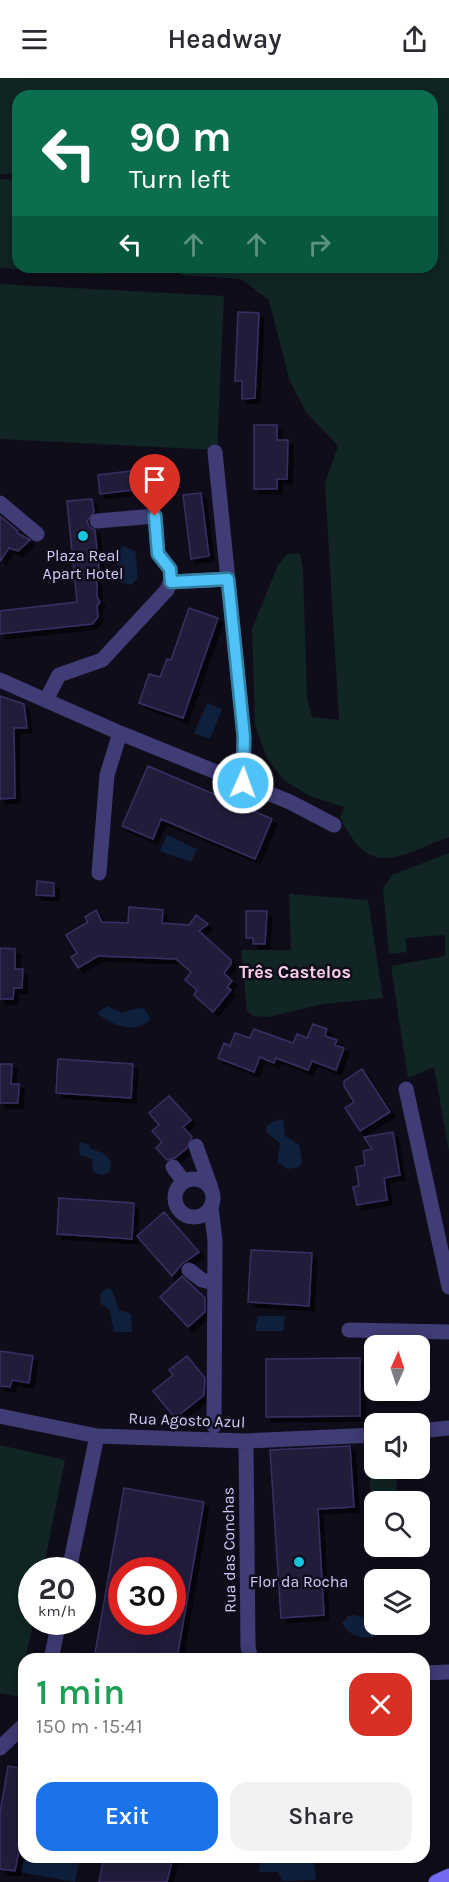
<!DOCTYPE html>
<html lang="en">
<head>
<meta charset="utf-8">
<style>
  :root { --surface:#fff; --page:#f2f2f3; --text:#2b2b33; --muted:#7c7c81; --accent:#1a73e8 }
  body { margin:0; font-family:Karla,sans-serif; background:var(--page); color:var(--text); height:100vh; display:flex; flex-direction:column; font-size:22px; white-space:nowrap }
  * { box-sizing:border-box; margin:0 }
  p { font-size:20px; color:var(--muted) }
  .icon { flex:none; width:33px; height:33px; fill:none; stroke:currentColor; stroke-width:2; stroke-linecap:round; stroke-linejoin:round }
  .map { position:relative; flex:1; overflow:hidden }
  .drawer { position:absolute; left:18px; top:1575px; width:412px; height:210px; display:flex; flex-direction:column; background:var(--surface); border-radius:18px; box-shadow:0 3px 15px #0003 }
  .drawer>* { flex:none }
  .guide { position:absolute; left:12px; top:12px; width:426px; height:183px; border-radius:18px; box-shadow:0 3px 15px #0003; background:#0b6e4f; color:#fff; overflow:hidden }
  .needle { width:39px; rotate:3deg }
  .fabs { position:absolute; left:364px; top:1257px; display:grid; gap:12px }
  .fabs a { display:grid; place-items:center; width:66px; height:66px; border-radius:12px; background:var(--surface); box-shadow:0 3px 15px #0003; font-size:30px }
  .speed { position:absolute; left:18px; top:1479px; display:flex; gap:12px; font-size:30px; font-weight:700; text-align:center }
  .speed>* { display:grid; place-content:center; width:78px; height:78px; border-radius:50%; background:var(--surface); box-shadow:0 3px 15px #0003; line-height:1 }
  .speed small { font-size:15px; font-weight:400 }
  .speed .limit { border:9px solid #d22; background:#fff; color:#111 }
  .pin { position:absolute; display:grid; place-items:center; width:51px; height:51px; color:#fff; margin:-62px -26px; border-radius:50% 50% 50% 0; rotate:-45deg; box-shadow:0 0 6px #0007 }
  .pin .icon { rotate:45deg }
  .me { position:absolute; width:66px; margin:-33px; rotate:2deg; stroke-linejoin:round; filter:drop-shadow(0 0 4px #0008) }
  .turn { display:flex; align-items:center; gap:21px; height:126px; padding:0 18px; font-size:27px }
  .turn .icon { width:78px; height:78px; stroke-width:2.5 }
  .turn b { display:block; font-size:42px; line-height:51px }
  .lanes { display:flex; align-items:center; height:57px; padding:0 18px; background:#0003; justify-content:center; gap:30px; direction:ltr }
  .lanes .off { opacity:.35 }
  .round { display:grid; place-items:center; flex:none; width:63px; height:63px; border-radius:18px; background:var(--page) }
  .headline { display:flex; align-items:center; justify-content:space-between; height:102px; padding:0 18px }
  h1 { font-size:36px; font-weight:600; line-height:45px; color:#1e9e55 }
  .primary-button { display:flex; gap:12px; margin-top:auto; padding:12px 18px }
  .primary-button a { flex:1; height:69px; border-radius:18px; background:var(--accent); color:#fff; font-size:24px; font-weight:600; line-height:69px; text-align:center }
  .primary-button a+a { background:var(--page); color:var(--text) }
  header { display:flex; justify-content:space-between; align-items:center; height:78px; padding:0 18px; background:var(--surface); font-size:27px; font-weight:600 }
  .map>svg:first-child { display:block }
</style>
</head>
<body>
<header><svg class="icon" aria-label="menu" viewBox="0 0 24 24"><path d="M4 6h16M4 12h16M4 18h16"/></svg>Headway<svg class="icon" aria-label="share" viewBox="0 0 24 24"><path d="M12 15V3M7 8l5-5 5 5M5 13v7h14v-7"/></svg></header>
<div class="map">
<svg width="449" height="1804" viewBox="0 0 449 1804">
  <defs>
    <filter id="shadow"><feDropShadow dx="5" dy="5" stdDeviation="0" flood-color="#0009"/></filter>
  </defs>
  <rect width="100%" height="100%" fill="#100d1b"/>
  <path fill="#102524" d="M0,0H449V759C397,778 371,803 340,739L344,729L310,718L285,703L267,681L255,646L252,551L278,487L287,476H300L303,492L307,620L312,639L339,642L325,405L338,368L306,334L289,301L269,222L241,201L181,197L175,189H432V18H18V96H0Z
    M0,101L18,102V189H104V196L0,190Z
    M0,206L224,218L217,372L0,361Z
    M449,775V1074L434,989L408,1000L391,888L445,878V857L405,860L407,874L389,876L383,811L392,797Z
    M289,816L368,822L383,920L323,926L268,939L253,938L247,933L241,872H291Z
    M0,1367L65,1382L43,1492H32L33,1544L18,1619L0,1615Z
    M396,1394L397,1423L375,1424V1451H371L370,1395Z"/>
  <path fill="#0f203d" d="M123,468L135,473C136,477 138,496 137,501L131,507L120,504L117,497L119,491L115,476Z
    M207,625L222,631L210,661L194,655Z
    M167,757L197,771L191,784L160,773Z
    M107,928L122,935L137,930L145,931L150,941C136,958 110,946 97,935Z
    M283,1041L285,1058L299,1067L302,1084L299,1089L288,1091L277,1084L280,1065L267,1055L266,1049L274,1043Z
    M79,1064L88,1066L91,1071L103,1075L111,1083L110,1094L102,1097L93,1094L92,1081L80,1077Z
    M106,1210L112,1212L119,1232L131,1236L132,1254H114L110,1232L101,1226L100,1216Z
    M258,1238H285L283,1253H255Z
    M354,1537L366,1540L375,1538V1546L386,1549C376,1565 350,1562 342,1545L348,1538Z
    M24,1771V1779H80L75,1804L20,1794Z
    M260,1779L314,1781L316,1802L283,1803L278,1794H259Z"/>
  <path fill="#221b3b" stroke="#3b2f64" stroke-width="1.5" fill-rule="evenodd" filter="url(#shadow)" d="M238,234L259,235L255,320L242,321V303H235Z
    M254,347H277V362H288L287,401H277V411H254Z
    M172,388L175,407L100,416L98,397Z
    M201,415L209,478L191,481L183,417Z
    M92,421L94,434L87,443L89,449L95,452L99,492L91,493L97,506V519L100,524L97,528L98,539L92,546L0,556V533L77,524L67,423Z
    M0,438L18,453L17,455L30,462L18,473L9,470L0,483Z
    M189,530L218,540L183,640L139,625L149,596L160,599L167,581L171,582Z
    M0,618L24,626L27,650H14L15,720L0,721Z
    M148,688L272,741L255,781L161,741L153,761L122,748Z
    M37,803L54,805V818L36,817Z
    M129,829L163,832L162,845L189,847L196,837L208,846L199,853L231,882V886L224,895L232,903L227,909L231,912L213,934L194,917L197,912L185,902L191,894L176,881L98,878L78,890L71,879L77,875L66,857L88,844L85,839L96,832L102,844L128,845Z
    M246,833H267L265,866H253V860H246Z
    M0,870L15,871V891H23L22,910H14L13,921H0Z
    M313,946L327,951L325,958L337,962L335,967L344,970L336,992L312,983L308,992L276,980L274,985L260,979L254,994L218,980L224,965L230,968L235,955L250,960L254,951L293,965L297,956L307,960Z
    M58,981L133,986L131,1020L56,1015Z
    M0,986H12L11,1006H19L18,1025H0Z
    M362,991L390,1034L360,1053L345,1030L354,1024L344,1008V1003Z
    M169,1018L191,1042L183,1049L192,1059L187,1070L175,1080L167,1082L156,1070L162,1064L152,1053L159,1047L149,1035Z
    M393,1054L400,1097L384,1100L387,1122L357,1127L353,1109L359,1108L356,1089L365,1087L363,1073L372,1071L364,1059Z
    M59,1120L134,1125L132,1161L57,1156Z
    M164,1134L199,1174L182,1186L172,1198L137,1158Z
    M251,1172L312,1175L309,1228L248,1224Z
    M182,1198L205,1220V1234L188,1249L160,1219Z
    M0,1273L33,1278L29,1305L12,1302L10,1309L0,1308Z
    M187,1278L205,1300L204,1317L175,1340L153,1313L173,1297L169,1292Z
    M360,1280V1338L266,1339V1281Z
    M350,1368L354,1429L318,1431L324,1537L281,1540L270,1372Z
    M124,1410L204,1424L177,1581H94ZM122,1492H172V1544H122Z
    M8,1688L24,1691V1748L15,1793L0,1791V1735Z
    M104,1779H173L167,1804H99Z"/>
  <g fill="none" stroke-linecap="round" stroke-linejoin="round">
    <path stroke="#3f3c76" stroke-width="15" d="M215,374L244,659L243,705
      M0,425L37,456
      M171,504L228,501
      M0,602L120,655L290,724L334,747
      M46,622L59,597L102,582L167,512L171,502L170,491L158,475L155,438L97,443
      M99,795L107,697L120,655
      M406,1011L449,1209
      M196,1068L211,1110
      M173,1089L184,1104
      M175 1120a19 19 0 1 1 38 0a19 19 0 1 1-38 0Z
      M211,1129L215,1163L214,1348
      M189,1192L202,1202L215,1205
      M349,1252L449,1254
      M0,1338L97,1358L246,1363L375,1357
      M420,1353L449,1350
      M246,1363L248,1569L251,1581
      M69,1492L97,1358
      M51,1581L59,1544
      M424,1595L449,1594
      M0,1670L24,1647"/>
    <path stroke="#726bf2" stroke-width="15" d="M436,1804L449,1798"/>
  </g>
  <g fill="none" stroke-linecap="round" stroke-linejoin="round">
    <defs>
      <path id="route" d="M155,438L158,476L170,491L171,504L228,501L244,659L243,705"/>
    </defs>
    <use href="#route" stroke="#337fa1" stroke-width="15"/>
    <use href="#route" stroke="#4fc3f7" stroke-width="10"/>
  </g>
  <g fill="#14c5de" stroke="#100d1b" stroke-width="2">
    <circle cx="83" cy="458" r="6"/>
    <circle cx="299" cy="1484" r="6"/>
  </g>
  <g text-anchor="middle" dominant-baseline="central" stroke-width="5" stroke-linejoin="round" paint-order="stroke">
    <g font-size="16" fill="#d2ccfa" stroke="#100d1b">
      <text x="83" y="477">Plaza Real<tspan x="83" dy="18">Apart Hotel</tspan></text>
      <text x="299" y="1503">Flor da Rocha</text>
    </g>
    <g font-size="16" fill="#d2ccfa" stroke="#100d1b">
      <text transform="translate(187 1342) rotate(2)">Rua Agosto Azul</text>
      <text transform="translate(229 1472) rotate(-91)">Rua das Conchas</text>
    </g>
    <g font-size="18" font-weight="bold" fill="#fbcee9" stroke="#100d1b">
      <text x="295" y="894">Três Castelos</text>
    </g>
  </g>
</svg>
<div class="fabs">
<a><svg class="needle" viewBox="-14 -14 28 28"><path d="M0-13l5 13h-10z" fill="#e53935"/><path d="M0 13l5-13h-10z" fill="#7c7c81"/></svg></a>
<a><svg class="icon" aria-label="sound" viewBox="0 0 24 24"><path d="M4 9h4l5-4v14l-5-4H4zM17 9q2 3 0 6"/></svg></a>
<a><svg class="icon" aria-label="search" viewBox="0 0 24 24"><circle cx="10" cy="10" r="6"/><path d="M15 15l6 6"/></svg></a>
<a><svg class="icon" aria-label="layers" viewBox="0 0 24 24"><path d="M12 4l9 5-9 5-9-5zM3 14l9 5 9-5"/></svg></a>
</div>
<div class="speed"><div>20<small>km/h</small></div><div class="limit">30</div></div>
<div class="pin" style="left:155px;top:438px;background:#d93025"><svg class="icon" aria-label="arrive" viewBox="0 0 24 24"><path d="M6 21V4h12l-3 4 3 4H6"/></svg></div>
<svg class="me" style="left:243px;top:705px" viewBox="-20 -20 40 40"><circle r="17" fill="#4fc3f7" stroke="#fff" stroke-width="3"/><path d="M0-11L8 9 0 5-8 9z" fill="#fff"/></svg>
<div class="guide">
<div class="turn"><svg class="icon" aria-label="left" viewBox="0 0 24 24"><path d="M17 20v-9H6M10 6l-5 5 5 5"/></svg><div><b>90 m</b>Turn left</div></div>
<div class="lanes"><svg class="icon" aria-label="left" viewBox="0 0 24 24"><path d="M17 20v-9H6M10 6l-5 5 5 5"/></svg><svg class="icon off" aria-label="ahead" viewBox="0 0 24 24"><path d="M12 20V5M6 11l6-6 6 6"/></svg><svg class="icon off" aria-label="ahead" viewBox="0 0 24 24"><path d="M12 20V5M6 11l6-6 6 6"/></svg><svg class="icon off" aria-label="right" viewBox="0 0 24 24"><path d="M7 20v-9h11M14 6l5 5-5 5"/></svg></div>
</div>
<section class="drawer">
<div class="headline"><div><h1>1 min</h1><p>150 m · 15:41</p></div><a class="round" style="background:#d93025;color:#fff"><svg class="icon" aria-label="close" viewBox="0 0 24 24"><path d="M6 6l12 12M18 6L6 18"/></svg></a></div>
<div class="primary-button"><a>Exit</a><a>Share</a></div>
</section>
</div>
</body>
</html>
